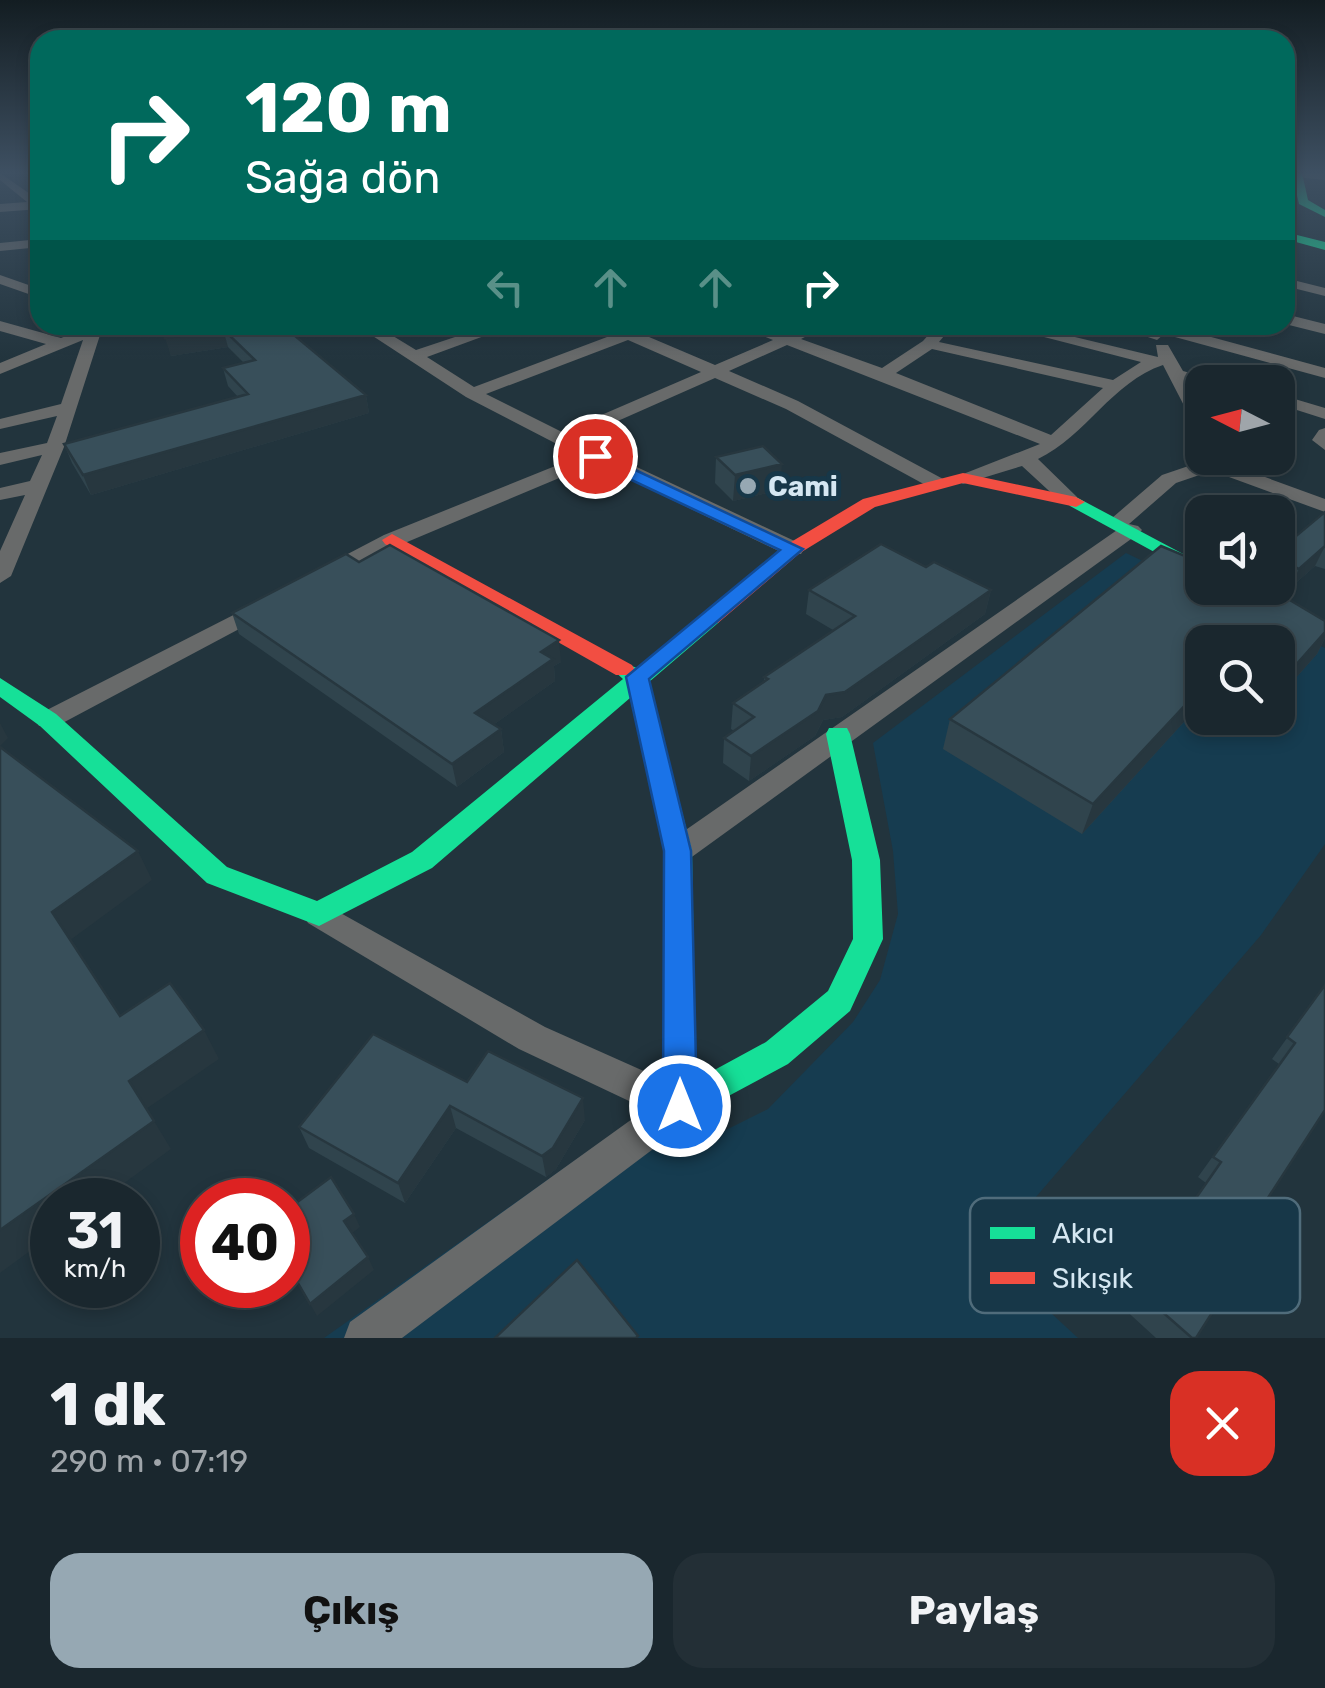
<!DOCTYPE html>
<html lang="tr">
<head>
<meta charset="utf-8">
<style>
  :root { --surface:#1a272e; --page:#232f36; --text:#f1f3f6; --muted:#9fa5aa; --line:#38444a; --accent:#96a8b3 }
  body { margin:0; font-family:Rubik,sans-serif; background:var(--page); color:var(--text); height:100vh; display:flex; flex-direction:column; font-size:38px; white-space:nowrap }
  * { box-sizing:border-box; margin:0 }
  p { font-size:32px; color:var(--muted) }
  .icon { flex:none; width:55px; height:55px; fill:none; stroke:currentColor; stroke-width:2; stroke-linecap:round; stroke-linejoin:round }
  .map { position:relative; height:1338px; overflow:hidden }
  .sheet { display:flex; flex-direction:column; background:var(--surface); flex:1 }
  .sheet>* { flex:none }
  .hud { position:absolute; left:30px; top:30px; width:1265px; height:305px; border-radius:30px; box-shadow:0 5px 15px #0003,0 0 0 2px var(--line); background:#00695c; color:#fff; overflow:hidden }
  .needle { width:65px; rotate:276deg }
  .controls { position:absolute; left:1185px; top:365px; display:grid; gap:20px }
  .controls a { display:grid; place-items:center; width:110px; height:110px; border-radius:20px; background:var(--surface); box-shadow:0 5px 15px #0003,0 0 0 2px var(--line); font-size:50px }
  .speed { position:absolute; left:30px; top:1178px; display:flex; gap:20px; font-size:50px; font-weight:700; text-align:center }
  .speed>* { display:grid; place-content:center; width:130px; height:130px; border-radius:50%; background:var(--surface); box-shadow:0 5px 15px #0003,0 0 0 2px var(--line); line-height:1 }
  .speed small { font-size:25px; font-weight:400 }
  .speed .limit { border:15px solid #d22; background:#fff; color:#111 }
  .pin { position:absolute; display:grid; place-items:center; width:85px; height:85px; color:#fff; margin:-42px; border:5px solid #fff; border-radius:50%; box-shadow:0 2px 10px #0007 }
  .me { position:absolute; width:110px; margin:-55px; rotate:0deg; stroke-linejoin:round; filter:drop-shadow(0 0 8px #0008) }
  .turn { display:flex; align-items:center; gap:35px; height:210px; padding:0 50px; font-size:45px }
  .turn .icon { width:130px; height:130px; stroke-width:2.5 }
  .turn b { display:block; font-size:70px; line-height:85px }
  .lanes { display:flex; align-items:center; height:95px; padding:0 50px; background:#0003; justify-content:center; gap:50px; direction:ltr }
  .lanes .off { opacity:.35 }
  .round { display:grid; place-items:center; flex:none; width:105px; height:105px; border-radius:30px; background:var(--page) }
  .overview { display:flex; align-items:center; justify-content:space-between; height:170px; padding:0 50px }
  h1 { font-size:60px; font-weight:700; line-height:75px }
  .action { display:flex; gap:20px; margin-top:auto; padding:20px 50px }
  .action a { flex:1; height:115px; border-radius:30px; background:var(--accent); color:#111; font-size:40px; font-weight:700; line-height:115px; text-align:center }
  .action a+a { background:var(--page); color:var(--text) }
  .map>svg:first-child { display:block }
</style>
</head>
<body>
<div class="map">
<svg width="1325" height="1338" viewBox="0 0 1325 1338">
  <rect width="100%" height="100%" fill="#22343d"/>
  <path fill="#163c50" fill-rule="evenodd" d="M1126,553L1325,648V844L1261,935L987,1254L1078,1338H324L612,1134L678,1154L768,1109L853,1022L880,980L898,914L893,851L873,743ZM1202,642H1278V718H1202Z"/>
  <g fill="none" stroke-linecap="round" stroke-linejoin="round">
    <path fill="#686a6a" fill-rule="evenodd" d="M0,173L40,201V209L0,212V204L27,202L0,180Z
      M1285,173L1325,174V180L1286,176Z
      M40,239V247L0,251V243Z
      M0,275L40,289V298L0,284Z
      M1285,278L1325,288V296L1285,286Z
      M1285,314L1325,324V334L1285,324Z
      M0,321L61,338L93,325L109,327L101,332L64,447L11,576L0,583V551L25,495L0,500V488L30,481L42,455L0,465V453L47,443L57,416L0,429V419L61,404L83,340L0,374V363L46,344L0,331Z
      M356,325H375L416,350L491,325H514L427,357L474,387L615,334L599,325L629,329L661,325L642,334L715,365L773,340L737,325H760L786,334L807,325H828L801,339L882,368L923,341L937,325H953L939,342L1113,380L1141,362L998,325H1025L1158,357L1156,345H1168L1183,371L1223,382H1189L1202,407V428L1193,423L1163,365C1112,382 1086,436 1038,459L1077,497L1067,503L1060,501L1022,466L963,484L953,478L1040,444L787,345L729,371L798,401L945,480V488H931L786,409L715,378L577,439L801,544L804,549L801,554H785L595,463L400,545L327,581L316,574L319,569L384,535L580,456L466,397ZM628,340L701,372L562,432L486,394ZM932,349L1103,388L1051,435L896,373Z
      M1111,325H1167L1325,368V378L1164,334L1157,340Z
      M1278,394L1325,408V419L1278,404Z
      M1325,428V450L1312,440L1319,430Z
      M1212,458H1231L1243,469L1325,499V512L1229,477L1220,468L1176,483L1129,524L1138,526L1142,530L1138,534L689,859L678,863L667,859L663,851L667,843L1120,528L1112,526L1109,522L1112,518L1162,475Z
      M265,599L277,606L273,611L57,726H39L35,720L39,714Z
      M319,901L545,1027L693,1093L699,1106L693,1119L402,1338H344L350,1322L646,1109L519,1049L308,923L303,914L308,905Z"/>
    <path fill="#16e098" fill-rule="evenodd" d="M1292,173H1302L1308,200L1325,210V217L1299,204Z
      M1285,232L1325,242V250L1285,239Z
      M1076,497L1202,564V578L1070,506L1067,502Z
      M711,612L718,613L722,618L718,623L649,682L692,851L696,1080L766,1042L828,991L853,939L852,860L826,734L829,728H847L850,734L880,860L883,939L850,1011L788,1064L680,1122L668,1117L663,1106L664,851L630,698L432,868L319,926L207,883L40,726L0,697V678L56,714L227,867L317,901L412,852L623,679L613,670L616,665L624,663L637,668L704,613Z"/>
    <path fill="#f24e42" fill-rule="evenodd" d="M963,473L1076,497L1085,502L1076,507L963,483L875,507L800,553L718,623H704L700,618L786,545L863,499Z
      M392,534L632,665L635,670L632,675H616L385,544L382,540Z"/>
  </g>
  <path fill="#30444d" d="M163,325H282L366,395L369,413L91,495L72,463L64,444L238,397L228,386L223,368L244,363L228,347L171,356Z
    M716,457L780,490L733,501L715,483Z
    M1325,512V569L1315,566L1289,589L1278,584V551Z
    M1161,546L1202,563V588H1260L1288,599L1325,621V638L1317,654L1278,698V642H1202V702L1082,834L943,749L950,719Z
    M359,562L561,662L554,666L555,681L493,725L501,729L504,752L457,787L239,634L232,613Z
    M926,567L991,590L985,614L842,717L823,720L815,736L749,781L723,763L724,738L734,731L731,729L733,703L764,682V677L833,630L806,614L809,590Z
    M1325,985L1249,1227L1196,1338H1156L1120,1305L1206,1183L1198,1177L1279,1064L1272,1059Z
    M467,1082L585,1120L556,1169L546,1177L456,1128L405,1203L309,1148L299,1127Z"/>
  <path fill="#27373f" d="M223,329L228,347L171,356L165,338Z
    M366,395L369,413L91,495L83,475Z
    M782,464L780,490L733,501L735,475Z
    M1325,546L1315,566L1289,589L1299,569Z
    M991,590L985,614L842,717L823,720L815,736L749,781L751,756L826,695Z
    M1325,632V638L1317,654L1278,698V693L1286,676Z
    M559,640L561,662L554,666L555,681L479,735L475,713L541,652Z
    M1202,687V702L1082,834L1093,804Z
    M0,723L8,738L0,746Z
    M501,729L504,752L457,787L452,764Z
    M138,851L152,880L69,941L52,912Z
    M204,1030L219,1059L146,1109L129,1081Z
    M583,1098L585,1120L556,1169L546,1177L542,1156Z
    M450,1106L456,1128L405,1203L398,1183Z
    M154,1121L171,1149L101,1200H52V1235L0,1273V1230Z
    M354,1214L360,1227L351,1234L344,1221Z
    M368,1257L374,1270L317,1316L310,1304Z"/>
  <path fill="#384f5a" stroke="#27373f" stroke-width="2.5" d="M163,325H282L366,395L83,475L64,444L248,394L223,368L255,360L223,329L165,338Z
    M763,446L782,464L735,475L716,457Z
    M1325,512V546L1299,569L1278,560V551Z
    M881,544L926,567L934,562L991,590L845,692L826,695L818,711L751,756L724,738L754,717L733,703L768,679L764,677L855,616L809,590Z
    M390,545L559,640L541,652L553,659L475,713L501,729L452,764L232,613L346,554L359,562Z
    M1161,546L1202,563V588H1260L1288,599L1325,621V632L1286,676L1278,672V642H1202V687L1093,804L950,719Z
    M0,747L138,851L52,912L120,1016L170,983L204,1030L129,1081L154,1121L0,1230Z
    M1325,985V1110L1249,1227L1261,1236L1196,1338H1192L1134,1287L1221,1162L1213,1157L1295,1043L1287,1037Z
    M373,1034L467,1082L488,1051L583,1098L553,1148L542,1156L450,1106L398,1183L299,1127Z
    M331,1177L354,1214L344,1221L368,1257L310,1304L288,1266V1209Z
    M577,1260L638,1336L636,1338H495Z"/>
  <linearGradient id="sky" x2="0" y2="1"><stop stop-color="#131d22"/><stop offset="0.48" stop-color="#3e5062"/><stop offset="1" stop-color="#3e5062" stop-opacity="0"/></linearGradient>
  <rect width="1325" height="360" fill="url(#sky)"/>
  <path fill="#1a73e8" stroke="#114b97" stroke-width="2.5" d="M595,451L803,549L649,679L691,851L697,1106L692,1118L680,1123L668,1118L663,1106L664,851L626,677L780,550L589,460L586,456Z"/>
  <circle fill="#96a8b3" stroke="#173748" stroke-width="4" cx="748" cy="486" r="10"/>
  <g text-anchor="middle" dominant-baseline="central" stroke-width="10" stroke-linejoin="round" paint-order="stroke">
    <g font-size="28" font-weight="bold" fill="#d5e7f2" stroke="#173748" text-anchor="start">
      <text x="768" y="486">Cami</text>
    </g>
  </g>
  <rect x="970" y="1198" width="330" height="115" rx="15" fill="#173748" stroke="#506c7b" stroke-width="2.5"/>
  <rect x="990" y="1227" width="45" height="12" fill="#16e098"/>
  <rect x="990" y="1272" width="45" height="12" fill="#f24e42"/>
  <g font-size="28" fill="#d5e7f2">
    <text x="1052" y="1243">Akıcı</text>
    <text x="1052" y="1288">Sıkışık</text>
  </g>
</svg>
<div class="controls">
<a><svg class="needle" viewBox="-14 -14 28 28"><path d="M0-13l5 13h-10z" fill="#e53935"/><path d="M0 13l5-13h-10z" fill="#9fa5aa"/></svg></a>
<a><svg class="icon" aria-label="sound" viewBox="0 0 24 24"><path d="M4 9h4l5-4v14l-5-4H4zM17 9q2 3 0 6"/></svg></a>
<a><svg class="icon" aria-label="search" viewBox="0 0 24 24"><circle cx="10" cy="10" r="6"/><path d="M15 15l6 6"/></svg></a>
</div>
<div class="speed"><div>31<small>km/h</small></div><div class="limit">40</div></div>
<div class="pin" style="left:595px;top:456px;background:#d93025"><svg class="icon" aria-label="arrive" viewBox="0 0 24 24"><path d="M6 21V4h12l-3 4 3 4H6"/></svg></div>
<svg class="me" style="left:680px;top:1106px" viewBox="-20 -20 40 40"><circle r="17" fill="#1a73e8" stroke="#fff" stroke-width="3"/><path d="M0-11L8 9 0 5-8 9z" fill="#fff"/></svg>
<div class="hud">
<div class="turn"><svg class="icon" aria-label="right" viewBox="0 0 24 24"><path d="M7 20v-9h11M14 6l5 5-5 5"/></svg><div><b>120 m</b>Sağa dön</div></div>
<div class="lanes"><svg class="icon off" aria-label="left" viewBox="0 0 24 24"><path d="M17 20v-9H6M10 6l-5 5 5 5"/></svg><svg class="icon off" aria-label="ahead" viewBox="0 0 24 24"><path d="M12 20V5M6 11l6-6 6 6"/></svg><svg class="icon off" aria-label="ahead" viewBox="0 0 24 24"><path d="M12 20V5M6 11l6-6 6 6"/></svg><svg class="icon" aria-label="right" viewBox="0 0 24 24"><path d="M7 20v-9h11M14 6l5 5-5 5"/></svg></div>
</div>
</div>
<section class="sheet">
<div class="overview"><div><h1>1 dk</h1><p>290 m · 07:19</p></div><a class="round" style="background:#d93025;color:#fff"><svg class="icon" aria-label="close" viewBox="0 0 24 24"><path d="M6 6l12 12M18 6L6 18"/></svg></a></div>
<div class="action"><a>Çıkış</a><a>Paylaş</a></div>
</section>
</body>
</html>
